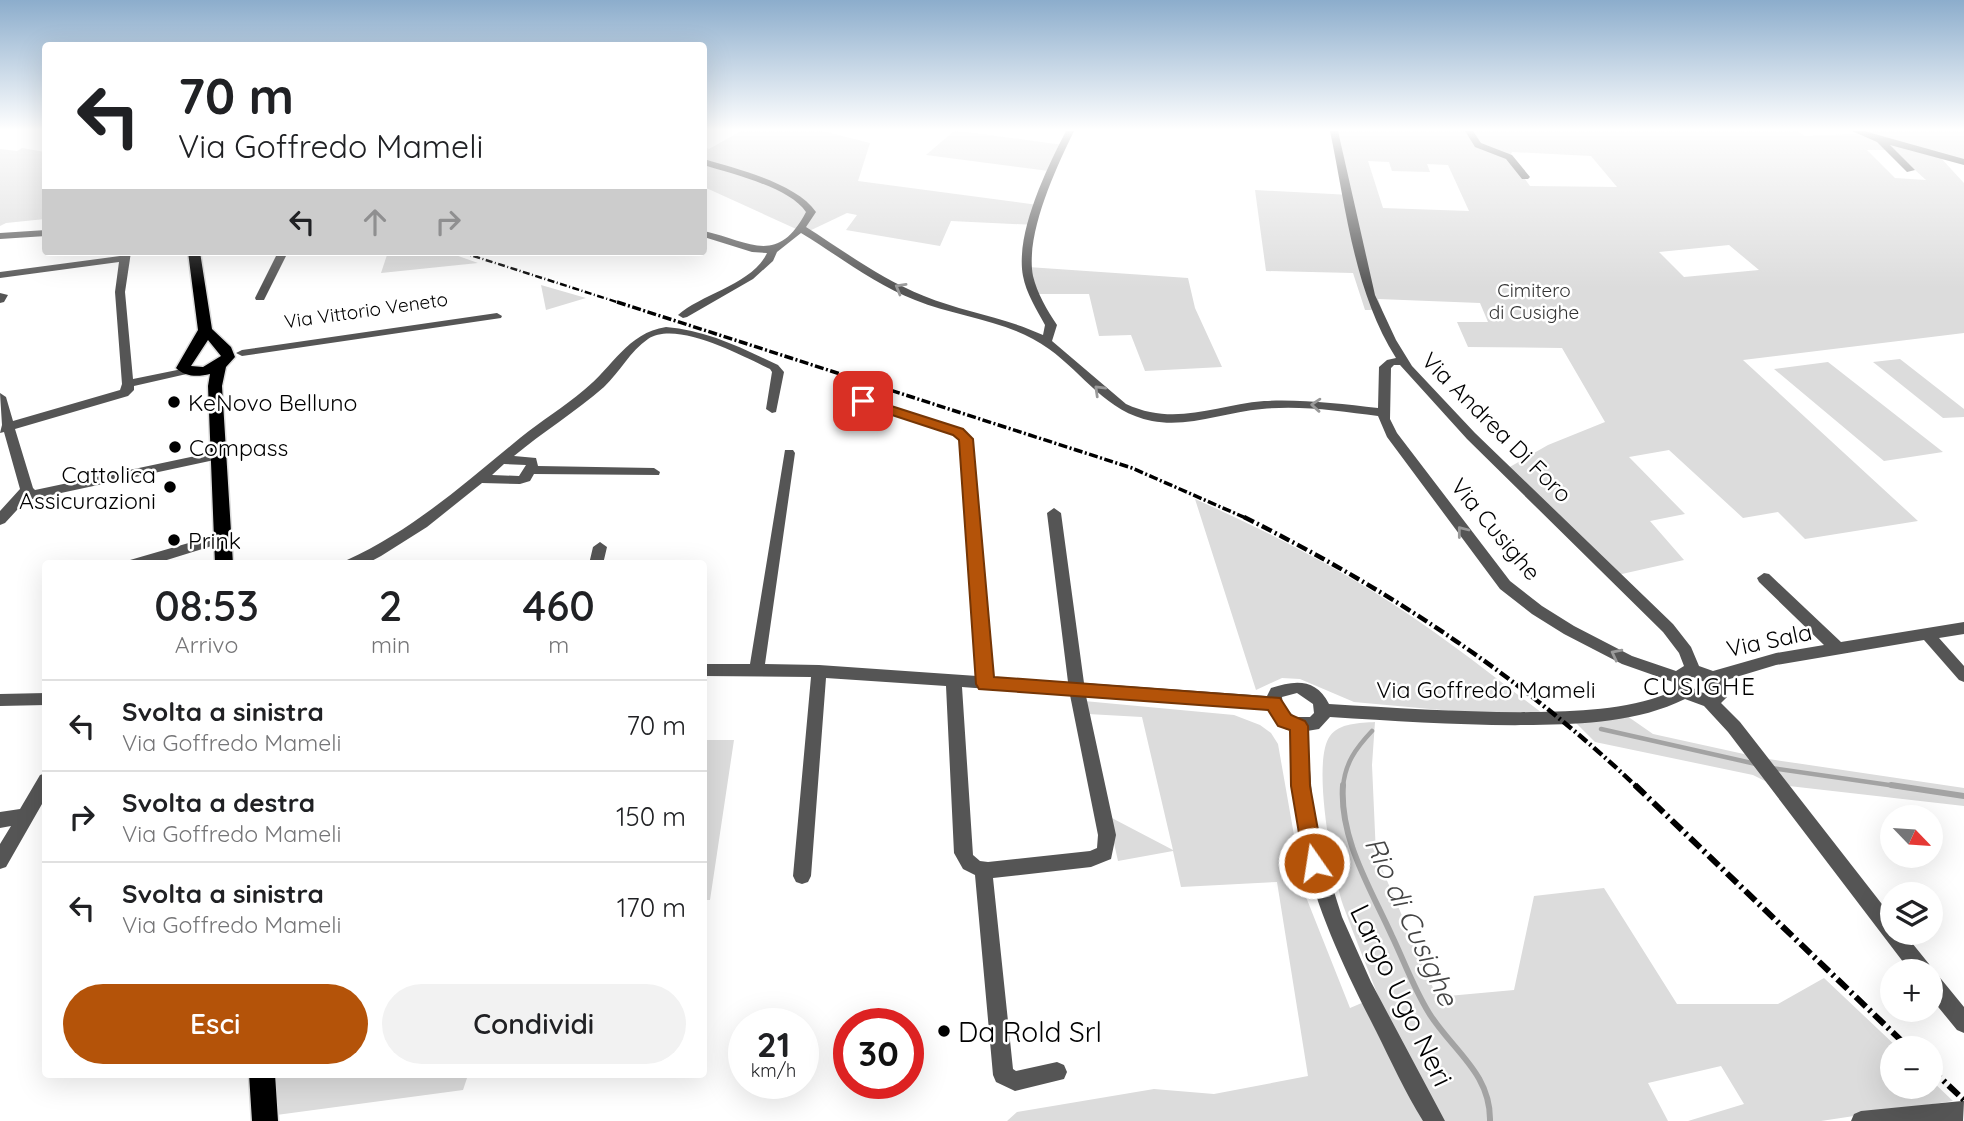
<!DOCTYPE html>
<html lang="it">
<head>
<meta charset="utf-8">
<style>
  :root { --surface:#fff; --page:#f2f2f2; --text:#202124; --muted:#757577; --line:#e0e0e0; --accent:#b45309 }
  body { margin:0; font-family:Quicksand,sans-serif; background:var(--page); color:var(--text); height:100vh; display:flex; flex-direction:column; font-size:26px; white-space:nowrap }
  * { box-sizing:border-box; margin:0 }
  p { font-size:23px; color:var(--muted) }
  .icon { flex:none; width:38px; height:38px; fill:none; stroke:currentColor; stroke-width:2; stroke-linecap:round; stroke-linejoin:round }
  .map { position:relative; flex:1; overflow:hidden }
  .sheet { position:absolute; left:42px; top:560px; width:665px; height:518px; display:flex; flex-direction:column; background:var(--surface); border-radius:7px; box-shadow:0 7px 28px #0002 }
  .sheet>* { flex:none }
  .guide { position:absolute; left:42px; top:42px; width:665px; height:214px; border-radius:7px; box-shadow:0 7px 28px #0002; background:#fff; color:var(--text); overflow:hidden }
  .needle { width:46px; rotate:115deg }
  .buttons { position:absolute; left:1880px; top:805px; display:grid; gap:14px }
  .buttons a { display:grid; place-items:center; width:63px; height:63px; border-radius:50%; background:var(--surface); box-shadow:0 7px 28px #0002; font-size:35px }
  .speed { position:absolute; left:728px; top:1008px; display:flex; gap:14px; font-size:35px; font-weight:700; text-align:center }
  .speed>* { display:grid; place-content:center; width:91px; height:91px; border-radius:50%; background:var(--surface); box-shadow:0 7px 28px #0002; line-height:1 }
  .speed small { font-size:18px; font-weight:400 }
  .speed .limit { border:10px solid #d22; background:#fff; color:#111 }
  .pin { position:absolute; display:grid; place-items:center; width:60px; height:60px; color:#fff; margin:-30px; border-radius:14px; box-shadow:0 4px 10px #0006 }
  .me { position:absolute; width:77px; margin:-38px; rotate:347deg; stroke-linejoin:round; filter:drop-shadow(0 0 5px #0008) }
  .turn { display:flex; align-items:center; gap:24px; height:147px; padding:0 21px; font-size:32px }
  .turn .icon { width:91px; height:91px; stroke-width:2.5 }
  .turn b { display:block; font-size:49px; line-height:60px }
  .lanes { display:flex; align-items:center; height:66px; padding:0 21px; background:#0003; justify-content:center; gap:35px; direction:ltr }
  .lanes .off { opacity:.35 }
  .eta { display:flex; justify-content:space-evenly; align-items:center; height:119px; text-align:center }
  .eta b { font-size:42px; font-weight:600; line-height:49px }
  .cta { display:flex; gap:14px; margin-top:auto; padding:14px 21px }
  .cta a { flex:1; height:80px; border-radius:42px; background:var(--accent); color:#fff; font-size:28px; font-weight:600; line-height:80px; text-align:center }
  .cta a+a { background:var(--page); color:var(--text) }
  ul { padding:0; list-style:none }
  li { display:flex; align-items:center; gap:21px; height:91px; padding:0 21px; border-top:2px solid var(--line) }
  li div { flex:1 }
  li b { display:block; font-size:26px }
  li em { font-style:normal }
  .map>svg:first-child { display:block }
</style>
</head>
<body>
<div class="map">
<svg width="1964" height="1121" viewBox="0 0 1964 1121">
  <rect width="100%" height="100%" fill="#fff"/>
  <path fill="#dcdcdc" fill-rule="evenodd" d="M741,131H823L870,143L858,181L1038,205L1036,225L951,221L940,246L846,230L857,215L847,213L805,233L704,187V147L709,149Z
    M954,131H960L1063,145L1049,171L926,155Z
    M1331,131H1798L1804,136L1857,134L1853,131H1964V161L1939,156L1964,183V333L1743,360L1918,521L1805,539L1778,512L1743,518L1669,450L1629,457L1685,514L1650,521L1684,560L1613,576L1508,468L1548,445L1605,422L1562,348L1468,347L1457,322H1488L1480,303L1378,299L1382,310H1365L1353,273L1266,271L1255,190L1351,195ZM1867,150H1893L1926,180L1895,178ZM1512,152L1591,156L1617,187L1530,186L1509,157ZM1368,161L1389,162L1392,171L1430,172L1427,164L1448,165L1469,211L1383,208ZM1729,245L1759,270L1684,277L1659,252Z
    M22,148L45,152V219L6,223L0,226V149L17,151Z
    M388,252H447L478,263L381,273Z
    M1028,267L1188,278L1195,308L1222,367L1145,371L1131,335L1099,336L1089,294H1039L1025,278Z
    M541,285L586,298L546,310Z
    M1900,359L1964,409V417L1943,418L1873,362Z
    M1828,362L1943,452L1884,461L1774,369Z
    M1195,499C1256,526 1317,557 1374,592C1436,630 1493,676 1551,720L1354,702L1300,679L1282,678L1256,690Z
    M1084,701L1234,715L1260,725L1271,733L1278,744L1304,892L1350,1008L1378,996C1367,966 1354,936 1343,905C1333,875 1311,761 1330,736C1339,723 1360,723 1375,722L1372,765L1376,855L1437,997L1514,990L1534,896L1604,888L1677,1004H1778L1824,978L1898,1048H1892V1087H1930V1079L1953,1101L1821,1121H1688L1744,1104L1721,1066L1648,1083L1668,1121H1007L1017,1112L1154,1089L1214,1094L1308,1076L1277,882L1181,887L1173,851L1118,861L1108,816L1173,850L1142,717L1088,714Z
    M1617,709L1653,734L1762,758L1964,788V806L1771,784L1753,775L1595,742L1565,712Z
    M704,740H734L710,900H704Z
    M250,1075H468L463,1090L254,1118Z"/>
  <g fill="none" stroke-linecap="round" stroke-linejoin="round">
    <path stroke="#a3a3a3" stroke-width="4.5" d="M1601,729L1756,764
      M1771,768L1903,787
      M1343,787C1345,763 1356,748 1372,731"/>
    <path stroke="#a3a3a3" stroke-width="6" d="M1343,785C1339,839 1371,889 1392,936C1404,961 1414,989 1429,1013C1452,1050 1491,1073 1490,1121
      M1891,785L1964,796"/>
    <defs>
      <path id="major" d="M188,252H200L212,329L231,347L235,357L226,367L222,386L233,564H215L208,386L210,374C198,377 185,377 176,368L198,330ZM208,340L221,356L203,367L191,366Z
        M249,1074H275L278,1121H252Z"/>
    </defs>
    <use href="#major" stroke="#dbdbdb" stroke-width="3"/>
    <path fill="#555" fill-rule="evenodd" d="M1066,131H1074C1056,168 1025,234 1033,276C1037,293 1047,310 1057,325L1052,341L1126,404C1176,427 1214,405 1264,401C1302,399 1341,404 1378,408L1379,367L1387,360L1396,358C1354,292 1346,207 1330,131H1338L1375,295L1396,340L1412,366L1475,433L1673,624L1691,647L1699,666L1713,671L1776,653L1824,645L1759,582L1757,578L1764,573L1769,574L1841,642L1964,622V634L1939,638L1964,666V682L1959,680L1924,640L1776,665L1723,681L1727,697L1721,703L1740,722L1892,917V933H1904L1929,964L1931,972L1937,974L1964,1007V1033L1957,1030L1930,997V971H1910L1728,732L1704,706L1685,699C1638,722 1585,724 1533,725C1465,726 1397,721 1330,717L1319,729L1307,731L1313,809L1320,847L1342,917L1371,982L1445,1121H1423C1405,1092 1391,1061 1376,1031C1346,972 1317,912 1303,848C1294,809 1292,770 1291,731L1285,729L1267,709L1086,696L1116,835L1111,859L1091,867L993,878L1013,1069L1016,1071L1057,1062L1064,1065L1067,1072L1064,1079L1015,1091L996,1082L993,1075L975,875L963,869L954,853L946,686L826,678L811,876L808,882L802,884L796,882L793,876L811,677L704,676V664H750L785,450H793L795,453L765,664L819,665L977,676L959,439L954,435L859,404L857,401L859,398L863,397L962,429L971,437L992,677L1068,682L1047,513L1054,508L1061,513L1084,683L1267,696L1271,688C1295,680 1316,678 1329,704C1399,708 1469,713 1539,712C1586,711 1634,709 1676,690L1673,682L1622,664L1564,634L1532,614L1500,589L1387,437L1378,416C1340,411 1300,405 1262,409C1225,412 1189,428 1152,421C1106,412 1084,374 1049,349C1010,320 959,318 915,300C874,284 839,256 801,233L777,252L773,261L753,279L687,317L683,318L678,315C701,294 753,284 767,253L752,252L704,237V231C749,241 777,267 806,212C789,187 732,174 704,165V159C737,169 796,183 816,212L806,227C844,251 881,279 924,296C963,312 1004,317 1043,335L1045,325C1037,310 1026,293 1023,276C1015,233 1047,168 1066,131ZM1394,365H1400L1467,439L1663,632L1679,653L1684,666L1676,671L1632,656L1574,626L1542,606L1510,581L1397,433L1390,419L1391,368ZM1693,677L1707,683L1711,693C1700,694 1692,690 1687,679ZM962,687L1070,695L1098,835L1097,848L1090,851L988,862L980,861L973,855ZM1297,693L1313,704L1314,713L1310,717H1295L1283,706L1282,697Z
      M1465,131H1473L1481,143L1512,155L1530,177L1528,179H1522L1506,159L1475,147Z
      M1852,131H1864L1964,159V165L1890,145L1915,170L1907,172L1877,142Z
      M46,230V236L0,239V233Z
      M121,252H131L125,292L133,379L187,368L193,371L191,373L134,386V390L128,396L15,429L33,488L35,490L219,451L225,455L219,459L33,499L28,498L5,523L0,525V511L20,489L4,432L0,433L2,425L0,393L6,397L13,421L120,390L122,384L115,292L119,262L0,278V272L120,256Z
      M278,252H288L264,300H256L255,298Z
      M0,293L8,295L4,302L0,303Z
      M497,313L502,316L501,318L242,356L236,353L242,350Z
      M666,327C706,330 742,348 778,365L784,372L776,412L772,413L766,409L772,372L770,369C742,356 677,320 648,339C630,351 620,372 604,387C575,412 543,432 514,456L536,458L538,466L654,468L660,472L659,475L534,474L530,481L520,484L482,483L427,527L381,556L366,564H345L347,560C413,530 465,483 520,438C541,421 564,407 584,390C613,367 627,333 666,327ZM504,464L526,465L519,476L492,475Z
      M223,533L230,538L228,541L154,564H128L130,560Z
      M600,542L607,547L603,564H589L593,547Z
      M46,693V705L0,706V694Z
      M46,773V797L6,867L0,869V844L11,826L0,828V812L20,809L40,775Z
      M1962,1101H1964L1963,1121H1851L1854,1114L1861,1111Z"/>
    <use href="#major" fill="#000" fill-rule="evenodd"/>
    <path stroke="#000" stroke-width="2.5" stroke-dasharray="7 2.5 1 2.5" stroke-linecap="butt" d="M461,252L623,304"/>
    <path stroke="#000" stroke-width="3.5" stroke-dasharray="9 2.5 2 2.5" stroke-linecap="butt" d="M617,302L1132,468L1248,519"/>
    <path stroke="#000" stroke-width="4.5" stroke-dasharray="11 3.5 2 3.5" stroke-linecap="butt" d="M1244,517C1388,589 1520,676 1637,787"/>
    <path stroke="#000" stroke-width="6" stroke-dasharray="14 4.5 2.5 4.5" stroke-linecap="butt" d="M1635,785L1909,1048
      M1930,1068L1964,1100"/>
  </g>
  <defs><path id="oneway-chevron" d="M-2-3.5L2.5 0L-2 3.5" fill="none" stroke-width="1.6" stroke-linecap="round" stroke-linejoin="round" transform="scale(1.75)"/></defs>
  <g stroke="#999">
    <use href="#oneway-chevron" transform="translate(900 288) rotate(-150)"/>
    <use href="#oneway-chevron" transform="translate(1099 390) rotate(-136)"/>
    <use href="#oneway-chevron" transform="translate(1316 405) rotate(-176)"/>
    <use href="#oneway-chevron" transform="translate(1462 531) rotate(-128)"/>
    <use href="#oneway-chevron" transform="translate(1616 654) rotate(-153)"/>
  </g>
  <linearGradient id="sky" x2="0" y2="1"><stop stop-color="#8cadcc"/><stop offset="0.45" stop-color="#fff"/><stop offset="1" stop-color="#fff" stop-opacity="0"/></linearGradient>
  <rect width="1964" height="288" fill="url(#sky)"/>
  <path fill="#b45309" stroke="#753606" stroke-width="2" d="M863,397L963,429L973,439L994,677L1280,698L1291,715L1305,721L1308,726L1310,786L1324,863L1321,869L1314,872L1307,869L1304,863L1291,786L1290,730L1278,726L1268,710L979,689L976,684L959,440L953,435L858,404L856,401Z"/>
  <g fill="#000" stroke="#fff" stroke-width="2.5">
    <circle cx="174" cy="402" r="7"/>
    <circle cx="175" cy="447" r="7"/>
    <circle cx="170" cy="487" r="7"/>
    <circle cx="174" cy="540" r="7"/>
    <circle cx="944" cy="1031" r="7"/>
  </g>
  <g text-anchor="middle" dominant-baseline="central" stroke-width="5" stroke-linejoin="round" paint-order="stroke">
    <g font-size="19" fill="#333" stroke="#fff">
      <text x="1534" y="290">Cimitero<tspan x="1534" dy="22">di Cusighe</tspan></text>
    </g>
    <g font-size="19" fill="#000" stroke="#fff">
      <text transform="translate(366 310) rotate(-8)">Via Vittorio Veneto</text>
    </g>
    <g font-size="23" fill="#000" stroke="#fff" text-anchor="start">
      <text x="188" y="402">KeNovo Belluno</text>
      <text x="189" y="447">Compass</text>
      <text x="156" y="474" text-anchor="end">Cattolica<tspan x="156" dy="26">Assicurazioni</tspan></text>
      <text x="188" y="540">Prink</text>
    </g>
    <g font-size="23" fill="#000" stroke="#fff">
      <text transform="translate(1497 427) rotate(45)">Via Andrea Di Foro</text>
      <text transform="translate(1496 529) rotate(50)">Via Cusighe</text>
      <text transform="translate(1769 640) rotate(-12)">Via Sala</text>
      <text x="1486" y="689">Via Goffredo Mameli</text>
    </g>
    <g font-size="24" letter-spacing="2" fill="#000" stroke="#fff">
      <text x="1700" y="686">CUSIGHE</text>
    </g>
    <g font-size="28" font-style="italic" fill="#444" stroke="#fff">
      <text transform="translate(1412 921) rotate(65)">Rio di Cusighe</text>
    </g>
    <g font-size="28" fill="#000" stroke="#fff">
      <text transform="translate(1402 995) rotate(64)">Largo Ugo Neri</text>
    </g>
    <g font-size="28" fill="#000" stroke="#fff" text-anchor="start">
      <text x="958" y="1031">Da Rold Srl</text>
    </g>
  </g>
</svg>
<div class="buttons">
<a><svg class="needle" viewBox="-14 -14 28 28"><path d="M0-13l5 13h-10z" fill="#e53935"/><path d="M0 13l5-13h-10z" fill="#757577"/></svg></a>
<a><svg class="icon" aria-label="layers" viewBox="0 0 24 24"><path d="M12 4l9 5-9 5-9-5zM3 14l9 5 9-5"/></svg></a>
<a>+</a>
<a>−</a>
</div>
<div class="speed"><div>21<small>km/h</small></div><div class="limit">30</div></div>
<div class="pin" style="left:863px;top:401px;background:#d93025"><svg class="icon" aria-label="arrive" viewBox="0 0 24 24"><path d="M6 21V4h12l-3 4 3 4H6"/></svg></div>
<svg class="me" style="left:1314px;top:863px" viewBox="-20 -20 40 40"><circle r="17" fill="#b45309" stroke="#fff" stroke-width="3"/><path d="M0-11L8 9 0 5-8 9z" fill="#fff"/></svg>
<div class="guide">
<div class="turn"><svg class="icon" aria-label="left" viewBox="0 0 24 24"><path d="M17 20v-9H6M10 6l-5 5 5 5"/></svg><div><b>70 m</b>Via Goffredo Mameli</div></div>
<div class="lanes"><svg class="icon" aria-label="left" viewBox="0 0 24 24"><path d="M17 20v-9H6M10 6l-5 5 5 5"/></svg><svg class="icon off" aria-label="ahead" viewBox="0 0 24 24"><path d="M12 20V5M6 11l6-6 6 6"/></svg><svg class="icon off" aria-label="right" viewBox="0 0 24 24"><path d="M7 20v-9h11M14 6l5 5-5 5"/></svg></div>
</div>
<section class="sheet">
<div class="eta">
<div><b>08:53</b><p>Arrivo</p></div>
<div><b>2</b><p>min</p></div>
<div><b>460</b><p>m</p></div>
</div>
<ul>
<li><svg class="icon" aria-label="left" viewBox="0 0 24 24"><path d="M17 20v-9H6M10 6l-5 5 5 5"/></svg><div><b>Svolta a sinistra</b><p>Via Goffredo Mameli</p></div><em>70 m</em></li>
<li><svg class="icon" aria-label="right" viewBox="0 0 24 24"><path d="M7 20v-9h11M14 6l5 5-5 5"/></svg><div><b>Svolta a destra</b><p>Via Goffredo Mameli</p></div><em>150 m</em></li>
<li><svg class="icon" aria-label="left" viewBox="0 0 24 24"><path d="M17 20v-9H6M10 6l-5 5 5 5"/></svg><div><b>Svolta a sinistra</b><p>Via Goffredo Mameli</p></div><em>170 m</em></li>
</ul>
<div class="cta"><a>Esci</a><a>Condividi</a></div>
</section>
</div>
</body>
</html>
